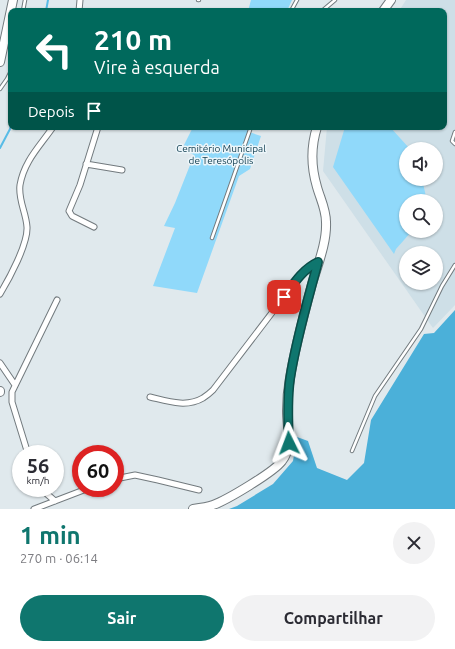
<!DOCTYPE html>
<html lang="pt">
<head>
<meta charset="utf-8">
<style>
  :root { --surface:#fff; --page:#f2f2f3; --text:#2b2b33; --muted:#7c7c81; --accent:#0f766e }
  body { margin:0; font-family:Ubuntu,sans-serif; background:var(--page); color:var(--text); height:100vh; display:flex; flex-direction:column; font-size:15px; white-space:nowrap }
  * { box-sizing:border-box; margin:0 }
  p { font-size:13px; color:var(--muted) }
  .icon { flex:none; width:22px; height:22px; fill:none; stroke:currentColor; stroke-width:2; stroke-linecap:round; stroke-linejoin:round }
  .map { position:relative; height:509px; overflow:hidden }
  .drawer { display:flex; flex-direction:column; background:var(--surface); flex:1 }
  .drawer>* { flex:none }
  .top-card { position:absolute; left:8px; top:8px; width:439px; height:122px; border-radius:8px; box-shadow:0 1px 3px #0004; background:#00695c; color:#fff; overflow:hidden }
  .buttons { position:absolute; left:399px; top:142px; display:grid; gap:8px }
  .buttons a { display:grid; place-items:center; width:44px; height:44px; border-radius:50%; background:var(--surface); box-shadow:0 1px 3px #0004; font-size:20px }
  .speed { position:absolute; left:12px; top:445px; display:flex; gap:8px; font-size:20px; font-weight:700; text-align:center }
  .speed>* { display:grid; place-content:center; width:52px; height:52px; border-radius:50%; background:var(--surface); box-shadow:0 1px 3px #0004; line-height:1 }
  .speed small { font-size:10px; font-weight:400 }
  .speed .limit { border:6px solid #d22; background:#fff; color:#111 }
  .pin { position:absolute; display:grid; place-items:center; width:34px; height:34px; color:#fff; margin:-17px; border-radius:8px; box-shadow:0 2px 6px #0006 }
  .me { position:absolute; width:44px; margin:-22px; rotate:357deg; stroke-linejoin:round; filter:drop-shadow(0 0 3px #0008) }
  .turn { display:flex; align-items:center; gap:14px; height:84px; padding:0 20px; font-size:18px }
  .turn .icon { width:52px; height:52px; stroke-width:2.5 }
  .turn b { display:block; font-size:28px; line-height:34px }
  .then { display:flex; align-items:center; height:38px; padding:0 20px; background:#0003; gap:8px; font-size:15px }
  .round { display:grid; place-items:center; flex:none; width:42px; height:42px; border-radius:21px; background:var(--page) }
  .overview { display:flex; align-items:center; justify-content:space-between; height:68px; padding:0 20px }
  h1 { font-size:24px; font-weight:700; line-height:30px; color:var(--accent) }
  .primary-button { display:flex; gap:8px; margin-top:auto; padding:8px 20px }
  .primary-button a { flex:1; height:46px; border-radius:24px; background:var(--accent); color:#fff; font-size:16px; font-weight:700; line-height:46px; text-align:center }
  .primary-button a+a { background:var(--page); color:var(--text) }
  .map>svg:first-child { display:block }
</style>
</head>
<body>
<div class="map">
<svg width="455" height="509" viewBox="0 0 455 509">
  <rect width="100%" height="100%" fill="#e0e9ed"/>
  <path fill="#cedfe7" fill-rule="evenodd" d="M406,0H455V305L433,328L323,171L327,127H444V11H399ZM406,149H436V179H406ZM406,201H436V231H406ZM406,253H436V283H406Z"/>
  <path fill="#90d9fa" d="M251,0H292L287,11H248Z
    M193,127H250L249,132L261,136L250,169L239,176L197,293L153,286L175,228L164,226L175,203L194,155L182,149Z
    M345,127H390L410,149H406V179H422L427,201H406V231H412L396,249L394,254L333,167Z"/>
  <path fill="#4bb0d9" d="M455,310V509H229L237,506L273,484L293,461L297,437L308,441L317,468L347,480L364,463L371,420L424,334L434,333Z"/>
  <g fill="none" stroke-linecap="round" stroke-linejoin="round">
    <path stroke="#58bce6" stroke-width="2" d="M46,11L48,0
      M0,148L10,129L11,124"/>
    <defs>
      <path id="service" d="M198,0H199
        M23,11L25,0
        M291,11L297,0
        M322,11L335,0
        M0,89L7,79L11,71
        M455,132L452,141L455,144
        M212,238L251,127
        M352,451L375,396L421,329L442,286L455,265"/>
      <path id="minor" d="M79,11L80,0
        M86,164L122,170
        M94,227L72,216L69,211L80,185L98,127
        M0,294C9,279 28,244 27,227C26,212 18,200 20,185C24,161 40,146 53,127
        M0,363L15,385
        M150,397C167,401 186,408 203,398C206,396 210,393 213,390L300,276L310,266L319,262
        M28,454L12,402V392L57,300
        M115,479L135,475L158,480L199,490
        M40,488L55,501
        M34,509L89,488"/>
      <path id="primary" d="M383,11L391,0
        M0,391V392
        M193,509C200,508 207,507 213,505C227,500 274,472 282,461C293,447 287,428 287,411C287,401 288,389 290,378C295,346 304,315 312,284C318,264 327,242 326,222C326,209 320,198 317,187C311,167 311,146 317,127"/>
      <path id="trunk" d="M0,62L13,0"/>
    </defs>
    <use href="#service" stroke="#727a7e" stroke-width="4.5"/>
    <use href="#minor" stroke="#727a7e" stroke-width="7"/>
    <use href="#primary" stroke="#727a7e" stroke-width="10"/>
    <use href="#trunk" stroke="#727a7e" stroke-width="10"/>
    <use href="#service" stroke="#fff" stroke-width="2.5"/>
    <use href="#minor" stroke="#fff" stroke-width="5"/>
    <use href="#primary" stroke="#fff" stroke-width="8"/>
    <use href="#trunk" stroke="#fff" stroke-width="8"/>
  </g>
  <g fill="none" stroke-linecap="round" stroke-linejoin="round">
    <defs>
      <path id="route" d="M284,297C294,283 303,269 318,262C308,300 296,339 290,379C287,400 288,422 289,443"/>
    </defs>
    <use href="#route" stroke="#0a4d48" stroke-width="10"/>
    <use href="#route" stroke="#0f766e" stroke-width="7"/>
  </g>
  <g text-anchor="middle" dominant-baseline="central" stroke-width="3" stroke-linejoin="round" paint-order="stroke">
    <g font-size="10" fill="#154153" stroke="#edf6fa">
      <text x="221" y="148">Cemitério Municipal<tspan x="221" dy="12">de Teresópolis</tspan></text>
    </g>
  </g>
</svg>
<div class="buttons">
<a><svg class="icon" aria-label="sound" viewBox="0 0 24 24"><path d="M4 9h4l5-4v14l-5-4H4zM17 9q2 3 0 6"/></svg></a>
<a><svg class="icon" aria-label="search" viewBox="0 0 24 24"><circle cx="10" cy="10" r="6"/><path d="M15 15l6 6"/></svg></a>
<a><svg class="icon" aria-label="layers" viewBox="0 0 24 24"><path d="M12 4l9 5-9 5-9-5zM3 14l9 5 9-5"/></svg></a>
</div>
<div class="speed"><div>56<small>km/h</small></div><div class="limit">60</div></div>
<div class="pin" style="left:284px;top:297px;background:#d93025"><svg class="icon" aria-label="arrive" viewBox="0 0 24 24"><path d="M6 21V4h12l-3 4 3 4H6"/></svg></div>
<svg class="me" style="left:289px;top:443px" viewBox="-20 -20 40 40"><path d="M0-17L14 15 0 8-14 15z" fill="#0f766e" stroke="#fff" stroke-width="4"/></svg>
<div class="top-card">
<div class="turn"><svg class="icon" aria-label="left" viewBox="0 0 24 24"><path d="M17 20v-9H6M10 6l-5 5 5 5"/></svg><div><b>210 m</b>Vire à esquerda</div></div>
<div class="then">Depois<svg class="icon" aria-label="arrive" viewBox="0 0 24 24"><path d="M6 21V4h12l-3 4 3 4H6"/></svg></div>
</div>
</div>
<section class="drawer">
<div class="overview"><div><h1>1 min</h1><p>270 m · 06:14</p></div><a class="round"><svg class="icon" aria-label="close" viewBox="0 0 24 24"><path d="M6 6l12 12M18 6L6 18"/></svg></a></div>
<div class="primary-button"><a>Sair</a><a>Compartilhar</a></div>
</section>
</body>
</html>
